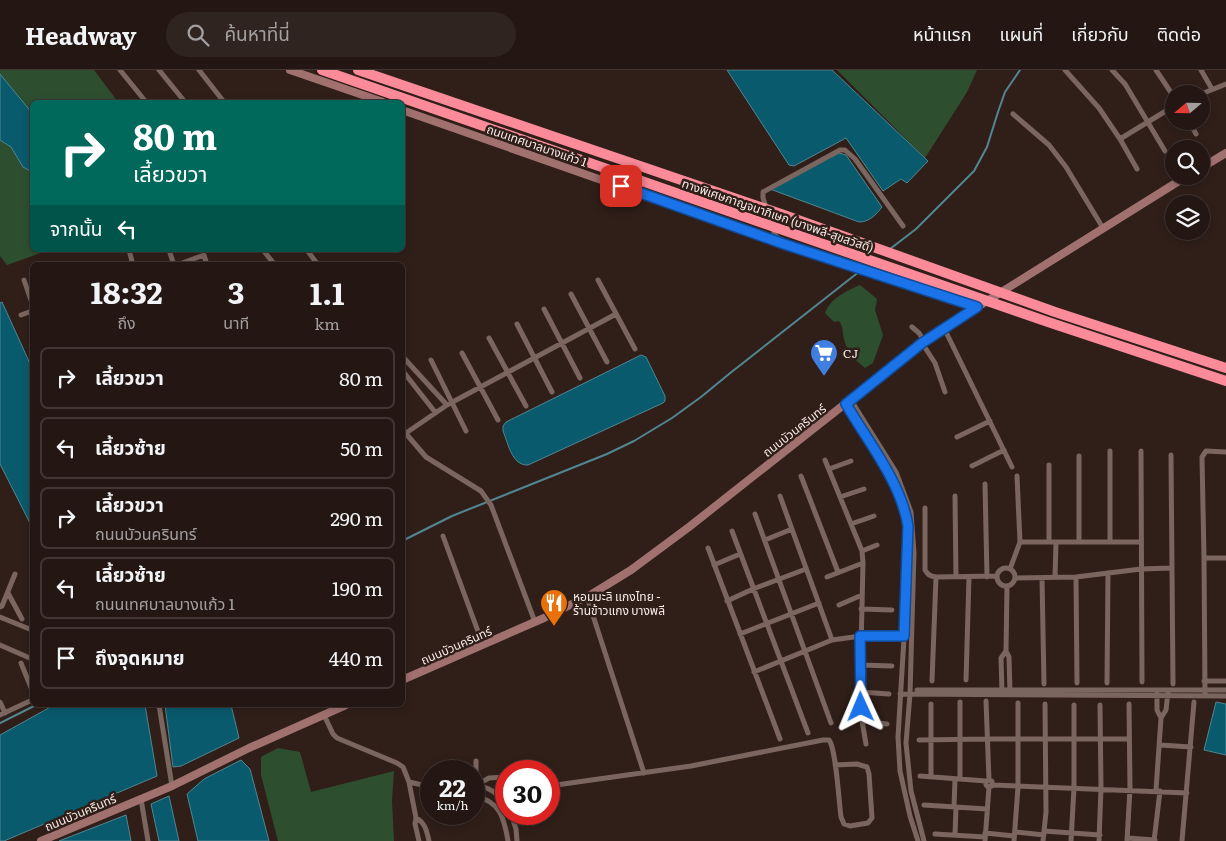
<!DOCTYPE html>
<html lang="th">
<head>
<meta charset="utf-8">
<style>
  :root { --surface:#241713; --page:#302421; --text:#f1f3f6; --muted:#a39fa0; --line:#413633 }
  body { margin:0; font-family:Literata,"Noto Sans Thai",serif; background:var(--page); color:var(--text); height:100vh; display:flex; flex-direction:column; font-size:19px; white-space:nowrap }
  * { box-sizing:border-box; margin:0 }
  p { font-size:16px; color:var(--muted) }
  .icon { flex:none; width:28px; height:28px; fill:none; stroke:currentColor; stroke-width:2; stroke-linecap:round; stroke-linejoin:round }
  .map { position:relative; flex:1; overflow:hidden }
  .panel { position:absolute; left:30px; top:192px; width:375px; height:445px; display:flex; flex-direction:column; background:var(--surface); border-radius:8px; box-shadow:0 2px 8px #0003,0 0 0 1px var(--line) }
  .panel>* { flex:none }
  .banner { position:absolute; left:30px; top:30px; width:375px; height:152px; border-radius:8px; box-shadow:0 2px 8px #0003,0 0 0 1px var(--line); background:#00695c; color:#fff; overflow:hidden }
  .needle { width:32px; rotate:250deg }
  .tools { position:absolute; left:1165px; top:15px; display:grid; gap:10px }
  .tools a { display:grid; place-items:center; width:45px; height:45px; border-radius:50%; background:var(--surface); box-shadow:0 2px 8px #0003,0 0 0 1px var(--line); font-size:25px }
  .speed { position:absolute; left:420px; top:690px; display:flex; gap:10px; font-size:25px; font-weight:700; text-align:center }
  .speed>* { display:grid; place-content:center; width:65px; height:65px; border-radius:50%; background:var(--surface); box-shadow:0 2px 8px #0003,0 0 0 1px var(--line); line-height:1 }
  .speed small { font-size:12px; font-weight:400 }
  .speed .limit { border:8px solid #d22; background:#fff; color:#111 }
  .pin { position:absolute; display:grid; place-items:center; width:42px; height:42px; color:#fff; margin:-21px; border-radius:10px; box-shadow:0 2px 8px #0006 }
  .me { position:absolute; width:55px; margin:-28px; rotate:359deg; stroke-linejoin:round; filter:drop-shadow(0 0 4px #0008) }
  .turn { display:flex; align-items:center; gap:18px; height:105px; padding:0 20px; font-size:22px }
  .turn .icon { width:65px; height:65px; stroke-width:2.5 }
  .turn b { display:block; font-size:35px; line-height:42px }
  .then { display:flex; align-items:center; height:48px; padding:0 20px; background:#0003; gap:10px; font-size:19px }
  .eta { display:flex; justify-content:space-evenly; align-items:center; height:85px; text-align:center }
  .eta b { font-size:30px; font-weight:700; line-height:35px }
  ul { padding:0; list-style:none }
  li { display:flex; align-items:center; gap:15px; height:62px; margin:0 10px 8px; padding:0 10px; border:2px solid var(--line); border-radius:8px }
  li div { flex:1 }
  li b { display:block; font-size:19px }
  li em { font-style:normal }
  header { display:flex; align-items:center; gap:30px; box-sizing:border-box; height:70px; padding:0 25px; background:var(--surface); border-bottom:1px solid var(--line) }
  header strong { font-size:24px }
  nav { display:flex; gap:28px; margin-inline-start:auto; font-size:18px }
  .search { width:350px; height:45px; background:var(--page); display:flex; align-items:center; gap:12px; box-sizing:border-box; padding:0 18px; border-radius:28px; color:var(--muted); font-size:19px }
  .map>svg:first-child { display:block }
</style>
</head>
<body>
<header>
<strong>Headway</strong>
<div class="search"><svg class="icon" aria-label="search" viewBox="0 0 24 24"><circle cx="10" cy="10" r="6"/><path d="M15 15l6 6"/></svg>ค้นหาที่นี่</div>
<nav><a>หน้าแรก</a><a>แผนที่</a><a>เกี่ยวกับ</a><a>ติดต่อ</a></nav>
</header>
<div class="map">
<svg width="1226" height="771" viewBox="0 0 1226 771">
  <rect width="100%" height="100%" fill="#301f19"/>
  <path fill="#2d4f30" d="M0,0H94L118,32H32V180H49L7,195L0,186Z
    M837,0H977L967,22L925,88Z
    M860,215L877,229L875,240L883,265L873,293L865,298C856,291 847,282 844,269C842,262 844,258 839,251L834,252L825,243C832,227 845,222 860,215Z
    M278,678L300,682L311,722L394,701L392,731L394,771H278L261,705V687Z"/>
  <path fill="#095a6d" stroke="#518692" d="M727,0H832L928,91L907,113L901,109L883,121L846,68L794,96L789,95Z
    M0,4L32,43V102L23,97L11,77L0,70Z
    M839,83L846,85L882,137C876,145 869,152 859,152L770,119Z
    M2,232L32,298V457L0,394V233Z
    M641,285L646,287L665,326V331L663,333L528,395C512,396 508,373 503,361V356L506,352Z
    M1216,632L1226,634V685L1204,680Z
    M54,635H145L157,706L4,771H0V665Z
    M165,635H231L239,668L181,696L173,697Z
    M241,690L250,699L269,771H198L187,724L204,709Z
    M169,726L179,771H159L151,734Z
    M126,745L131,771H59Z"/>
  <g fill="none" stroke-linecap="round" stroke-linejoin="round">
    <path stroke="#518692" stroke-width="2" d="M890,179L916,159L974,101L987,77L998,42L1005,22L1020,0
      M402,471L452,446L607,384L634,371L672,348L701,327L729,304L860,201
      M0,653L36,635"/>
    <path stroke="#7a665f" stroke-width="5" d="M120,0L146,32
      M159,0L185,32
      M199,0L224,32
      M1065,0L1099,38L1120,69L1137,99
      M1112,0L1125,14L1165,81
      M1156,0L1174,27
      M1201,0L1212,19
      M1201,24L1226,14
      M1013,44L1049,75L1066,97L1103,158
      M1189,51L1196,64
      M1120,69L1174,36
      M782,172L775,165L763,128V122L840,80H845L855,89L903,156
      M129,180L133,195
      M169,180L174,195
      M263,180L275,195
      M307,180L318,195
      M177,195L204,185L207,195
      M24,210L32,233
      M598,210L635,279
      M571,224L607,292
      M544,239L580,308
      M21,245L32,241
      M517,254L552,322
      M912,257L919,263L924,271
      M944,258L1012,397
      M489,268L526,336
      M922,273L935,293L945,322
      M462,283L498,350
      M402,286L447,335
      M431,290L466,361
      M402,300L435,342
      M851,330L896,402L911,442L914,483L910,624L906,673L911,721L924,771
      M845,334L897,418L905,439L907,456L906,535L898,667L900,701L910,746L918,771
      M402,359L426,387L481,421L491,435L535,552
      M406,363L447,335L616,244
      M957,367L990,351
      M1110,381V472
      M1141,381L1142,612
      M1171,385L1173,614
      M825,390L862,481L863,493L860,622L862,651L866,674
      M1049,395V472
      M972,396L1004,380
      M829,399L851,391
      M801,406L838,502
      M985,414L987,507
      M780,426L832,570
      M955,426L956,507
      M840,427L864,419
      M925,438V500C928,505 930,506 936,507L997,506
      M755,444L831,653
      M851,454L874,446
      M732,461L808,663
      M443,466L483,575
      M765,470L792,459
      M1020,472H1141
      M1079,472V386
      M708,478L780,669
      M862,481L877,475
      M1204,488H1226
      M714,495L740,484
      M997 507a9 9 0 1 1 18 0a9 9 0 1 1-18 0Z
      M1010,499L1020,472L1017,406
      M827,507L863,493
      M1055,507L1056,472
      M1076,507L1077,613
      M1015,508L1076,507L1141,499L1171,498
      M1042,508L1044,614
      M1007,516L1006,581L1009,587L1010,622
      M8,523L22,549
      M587,527L644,703
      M727,531L753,519L806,499
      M839,535L862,525
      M0,537L2,536L15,504
      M861,539L892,540
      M0,547L32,560
      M740,564L819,533
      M0,575L32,589
      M21,593L32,620
      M861,595L892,596
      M754,602L832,570L861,566L907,567
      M966,610L969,507
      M932,611L936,507
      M1204,611H1226
      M1107,613L1108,503
      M917,620H1226
      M860,622L889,624
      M1002,622L1001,588L1006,581
      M1205,623L1204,488L1202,387L1206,381L1226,382
      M900,624L1226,626
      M1157,624V640L1161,648
      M986,631L989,710
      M0,632L5,643
      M960,632V709
      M159,635L172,716
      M0,645L32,630
      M324,645L333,664L337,668L397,693L403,697L409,712L416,748L415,754L419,771
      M862,651L887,654
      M919,670L988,669H1129
      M1160,675L1191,677
      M920,706L986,711L989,710L992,711V716L988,717L986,715V711
      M931,707V634
      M409,712L431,717
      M474,715C488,716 498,723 506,735
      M476,715L489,708L506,707
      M993,715L1187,723
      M549,716L691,696L823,670H829C836,678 839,733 841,747L844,754L850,756L868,753L872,748L869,704L867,697L857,694L835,695
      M1156,720L1161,648L1166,640L1168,622
      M474,726C500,731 504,747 508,771
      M476,726V691
      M141,729L148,771
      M924,735L987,739
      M954,737L955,709
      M511,744L516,759L517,771
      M416,748C425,752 427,762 429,771
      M1044,761L1100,765
      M1015,762L1044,765
      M985,763L1014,766
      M935,764L985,767
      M955,765L956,737
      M1127,768L1155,770
      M985,771L989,717
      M1014,771L1018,717V633
      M1043,771L1046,742L1045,634
      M1071,771L1074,718V635
      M1099,771L1101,718L1100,635
      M1127,771L1130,719L1129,634
      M1154,771L1160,721
      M1182,771L1194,632"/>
    <path stroke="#a17170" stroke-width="8" d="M290,0L383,32
      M402,40L784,174L977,237
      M1201,98L1226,83
      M402,610L544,548L592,524L631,500L689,457L922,273L955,251L1187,106
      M41,771L172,716L249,678L346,635"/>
    <path stroke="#fc8b99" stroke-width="10" d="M322,0L1048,252L1226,311
      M358,0L784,145L1055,242L1226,298"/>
  </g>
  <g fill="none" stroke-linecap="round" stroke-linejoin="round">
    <defs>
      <path id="route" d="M621,116L784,174L977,237L922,273L846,334C868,372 901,412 908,456L904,566H860L861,637"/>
    </defs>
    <use href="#route" stroke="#114b97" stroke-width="12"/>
    <use href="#route" stroke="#1a73e8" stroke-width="9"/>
  </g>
  <defs>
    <symbol id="supermarket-pin" viewBox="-11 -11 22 30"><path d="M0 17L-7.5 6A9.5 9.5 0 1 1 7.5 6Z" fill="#3f7fe0" stroke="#301f19"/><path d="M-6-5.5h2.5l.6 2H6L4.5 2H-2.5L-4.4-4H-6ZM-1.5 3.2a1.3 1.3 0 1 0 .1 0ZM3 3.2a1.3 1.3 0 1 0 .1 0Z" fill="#fff"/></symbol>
    <symbol id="restaurant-pin" viewBox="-11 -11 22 30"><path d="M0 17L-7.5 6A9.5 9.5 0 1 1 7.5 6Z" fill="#e8710a" stroke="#301f19"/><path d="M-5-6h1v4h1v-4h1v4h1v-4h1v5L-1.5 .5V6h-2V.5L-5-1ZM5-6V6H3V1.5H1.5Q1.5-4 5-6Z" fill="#fff"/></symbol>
  </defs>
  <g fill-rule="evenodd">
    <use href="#supermarket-pin" x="808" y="267" width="32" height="43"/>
    <use href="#restaurant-pin" x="538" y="517" width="32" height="43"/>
  </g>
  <g text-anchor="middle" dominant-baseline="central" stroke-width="5" stroke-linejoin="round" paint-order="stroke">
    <g font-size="12" fill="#f8ece8" stroke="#301f19">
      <text transform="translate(537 75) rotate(19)">ถนนเทศบาลบางแก้ว 1</text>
      <text transform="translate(778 145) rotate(19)">ทางพิเศษกาญจนาภิเษก (บางพลี-สุขสวัสดิ์)</text>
      <text transform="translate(794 360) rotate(-38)">ถนนบัวนครินทร์</text>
      <text transform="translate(456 575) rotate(-24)">ถนนบัวนครินทร์</text>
      <text transform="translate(80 742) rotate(-23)">ถนนบัวนครินทร์</text>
    </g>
    <g font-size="12" fill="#f8ece8" stroke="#301f19" text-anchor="start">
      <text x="843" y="283">CJ</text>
      <text x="573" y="526">หอมมะลิ เเกงไทย -<tspan x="573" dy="14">ร้านข้าวแกง บางพลี</tspan></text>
    </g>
  </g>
</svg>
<div class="tools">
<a><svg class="needle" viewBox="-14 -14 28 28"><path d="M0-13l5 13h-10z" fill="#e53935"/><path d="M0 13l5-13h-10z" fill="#a39fa0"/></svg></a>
<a><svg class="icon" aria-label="search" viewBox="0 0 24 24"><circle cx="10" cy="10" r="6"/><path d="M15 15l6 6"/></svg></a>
<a><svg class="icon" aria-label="layers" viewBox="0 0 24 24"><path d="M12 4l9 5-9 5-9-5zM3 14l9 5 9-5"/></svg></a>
</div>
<div class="speed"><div>22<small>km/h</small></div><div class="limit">30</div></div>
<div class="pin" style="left:621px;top:116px;background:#d93025"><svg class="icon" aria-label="arrive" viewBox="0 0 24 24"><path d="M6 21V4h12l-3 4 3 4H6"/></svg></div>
<svg class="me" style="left:861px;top:637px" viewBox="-20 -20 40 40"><path d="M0-17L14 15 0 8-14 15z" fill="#1a73e8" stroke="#fff" stroke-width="4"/></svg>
<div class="banner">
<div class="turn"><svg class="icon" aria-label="right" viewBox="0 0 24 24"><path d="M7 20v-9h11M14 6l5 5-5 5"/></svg><div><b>80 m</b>เลี้ยวขวา</div></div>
<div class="then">จากนั้น<svg class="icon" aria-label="left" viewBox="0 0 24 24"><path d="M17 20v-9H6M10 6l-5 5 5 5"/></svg></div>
</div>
<section class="panel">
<div class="eta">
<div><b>18:32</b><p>ถึง</p></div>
<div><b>3</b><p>นาที</p></div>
<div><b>1.1</b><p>km</p></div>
</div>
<ul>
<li><svg class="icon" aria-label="right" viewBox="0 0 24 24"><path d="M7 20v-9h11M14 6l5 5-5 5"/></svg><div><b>เลี้ยวขวา</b></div><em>80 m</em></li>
<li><svg class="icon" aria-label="left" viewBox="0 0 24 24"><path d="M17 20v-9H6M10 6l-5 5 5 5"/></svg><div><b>เลี้ยวซ้าย</b></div><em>50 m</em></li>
<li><svg class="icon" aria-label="right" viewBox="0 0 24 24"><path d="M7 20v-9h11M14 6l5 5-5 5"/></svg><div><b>เลี้ยวขวา</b><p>ถนนบัวนครินทร์</p></div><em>290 m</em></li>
<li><svg class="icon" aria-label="left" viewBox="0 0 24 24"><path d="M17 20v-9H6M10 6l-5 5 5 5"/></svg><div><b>เลี้ยวซ้าย</b><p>ถนนเทศบาลบางแก้ว 1</p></div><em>190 m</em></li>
<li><svg class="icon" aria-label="arrive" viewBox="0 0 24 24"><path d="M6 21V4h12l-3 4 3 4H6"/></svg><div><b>ถึงจุดหมาย</b></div><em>440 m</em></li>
</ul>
</section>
</div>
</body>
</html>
